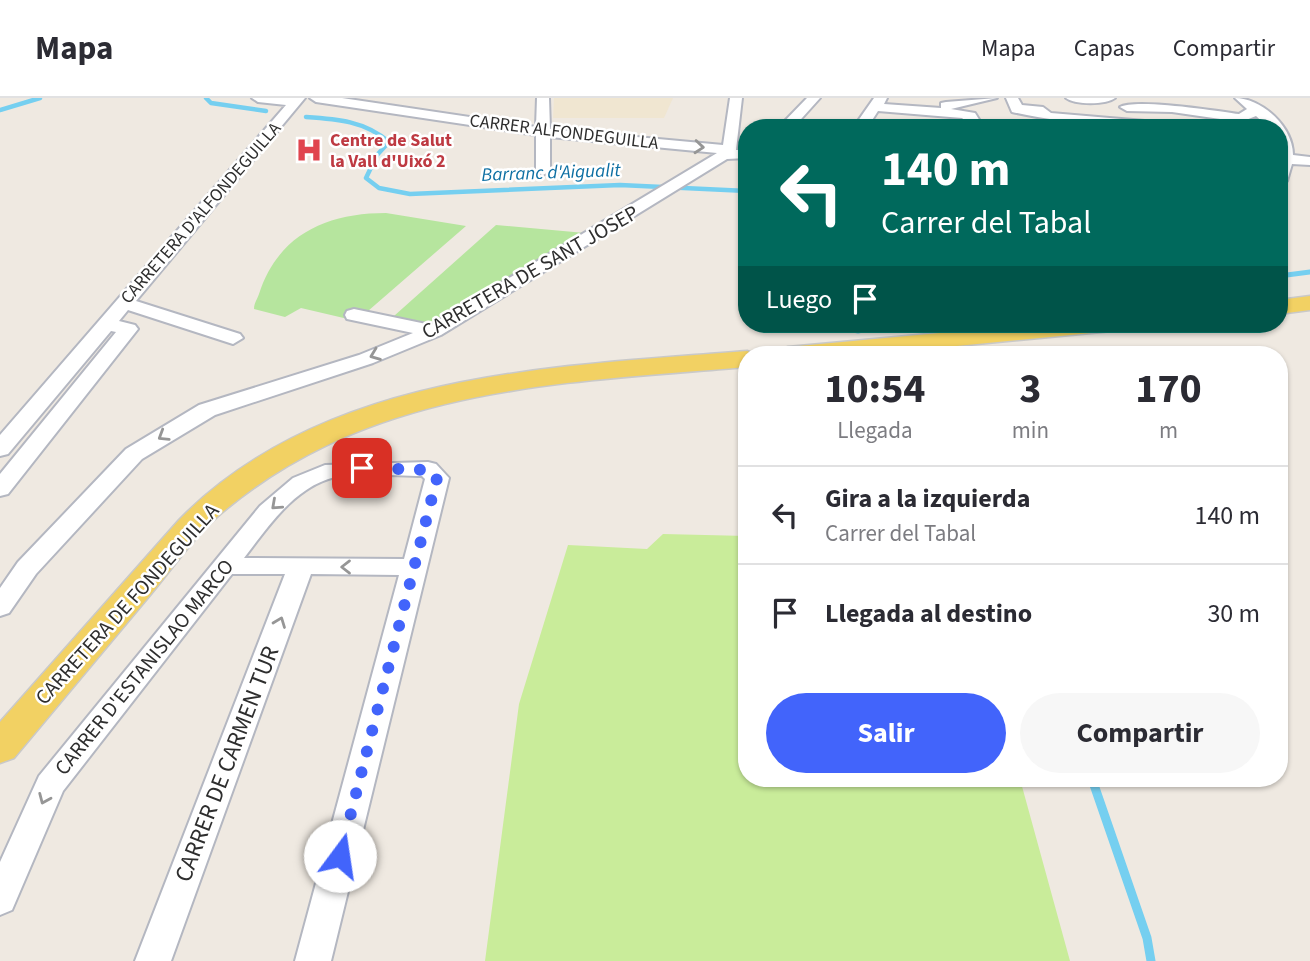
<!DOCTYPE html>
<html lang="es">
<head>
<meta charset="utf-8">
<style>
  :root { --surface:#fff; --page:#f7f7f7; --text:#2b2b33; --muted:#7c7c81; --line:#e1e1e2; --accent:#4264fb }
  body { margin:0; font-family:"Source Sans 3",sans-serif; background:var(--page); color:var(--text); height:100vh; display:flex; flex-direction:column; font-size:26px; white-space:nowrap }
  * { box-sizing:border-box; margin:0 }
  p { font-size:23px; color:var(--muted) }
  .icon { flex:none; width:38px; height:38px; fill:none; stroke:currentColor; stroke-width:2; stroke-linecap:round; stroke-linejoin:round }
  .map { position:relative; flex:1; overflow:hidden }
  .side { position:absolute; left:738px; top:248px; width:550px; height:441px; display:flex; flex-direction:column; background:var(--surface); border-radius:28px; box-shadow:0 2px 5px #0004 }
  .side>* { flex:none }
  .banner { position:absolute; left:738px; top:21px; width:550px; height:214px; border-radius:28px; box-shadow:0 2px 5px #0004; background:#00695c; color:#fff; overflow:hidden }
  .pin { position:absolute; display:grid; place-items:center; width:60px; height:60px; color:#fff; margin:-30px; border-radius:14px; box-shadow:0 4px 10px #0006 }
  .me { position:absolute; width:77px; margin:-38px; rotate:14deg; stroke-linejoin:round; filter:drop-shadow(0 0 5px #0008) }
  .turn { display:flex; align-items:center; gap:24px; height:147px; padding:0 28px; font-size:32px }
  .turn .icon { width:91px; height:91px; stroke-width:2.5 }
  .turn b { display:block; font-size:49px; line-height:60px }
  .then { display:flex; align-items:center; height:66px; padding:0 28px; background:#0003; gap:14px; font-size:26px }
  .eta { display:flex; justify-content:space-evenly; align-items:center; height:119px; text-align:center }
  .eta b { font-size:42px; font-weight:700; line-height:49px }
  .cta { display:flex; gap:14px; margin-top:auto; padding:14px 28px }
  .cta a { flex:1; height:80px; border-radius:42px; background:var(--accent); color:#fff; font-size:28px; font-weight:700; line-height:80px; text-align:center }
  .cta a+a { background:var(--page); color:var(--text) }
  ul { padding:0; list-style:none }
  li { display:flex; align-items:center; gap:21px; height:98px; padding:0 28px; border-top:2px solid var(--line) }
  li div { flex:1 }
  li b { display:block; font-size:26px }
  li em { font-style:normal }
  header { display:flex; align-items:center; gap:42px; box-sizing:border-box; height:98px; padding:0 35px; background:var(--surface); border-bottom:2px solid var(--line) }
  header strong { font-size:33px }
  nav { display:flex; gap:38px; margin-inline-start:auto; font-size:24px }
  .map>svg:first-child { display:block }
</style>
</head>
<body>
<header>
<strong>Mapa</strong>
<nav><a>Mapa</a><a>Capas</a><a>Compartir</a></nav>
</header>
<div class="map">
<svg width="1310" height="863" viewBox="0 0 1310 863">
  <rect width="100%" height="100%" fill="#efe9e1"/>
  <path fill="#f0e6d1" d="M554,0H673L664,20H553Z"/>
  <path fill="#b6e59e" d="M386,115L466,128L368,213L348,221L301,210L285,219L254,211C254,205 257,202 259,196C278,137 326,115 386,115Z
    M496,127L585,135L429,225L394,218Z"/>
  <path fill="#c9ec9a" d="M663,436L747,438V681H1020L1070,863H485L519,606L568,447L647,451Z"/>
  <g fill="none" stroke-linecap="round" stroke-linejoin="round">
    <path stroke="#75cff0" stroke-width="4.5" d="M206,0L211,5L266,13
      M0,12L40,0
      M306,19C337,21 365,23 389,44L377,57L366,80L379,90L410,96L620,87L747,93"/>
    <path stroke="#75cff0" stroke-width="5" d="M1279,178L1310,174
      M825,226L858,233L890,226
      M934,257L938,234L950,226"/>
    <path stroke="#75cff0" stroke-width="9" d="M1092,681L1147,840L1151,863"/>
    <defs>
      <path id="minor" d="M252,0H305L136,203L240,236L243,240L233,246L128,212L119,223L135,227L138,231L8,396L0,398V376L116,234L111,233L8,356L0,358V337L286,7L258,4Z
        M310,0H342L536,29L537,0H549L550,31L723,47L730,0H742L736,52H747V60L727,61L441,237L373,265L215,317L142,361L36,476L9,515L0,518V490L18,464L126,351L199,307L359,257L413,235L347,221L345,217L347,213L354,211L431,227L717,55L550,39V73L543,77L536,73V37L316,4Z
        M807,0H820L793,30H778Z
        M874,0H887L884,6L941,10V5L946,4L997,0L951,11L975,15L980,23L1048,25L1055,29L966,30L969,26L962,20L878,13L867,30H853Z
        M1006,0H1018L1022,7L1043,9L1051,15L1180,26L1187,30C1124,30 1072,27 1012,14Z
        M1066,0H1115C1106,7 1075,7 1066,0Z
        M1235,0C1262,0 1293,29 1293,57L1310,59V67L1292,66L1287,83L1279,87V30H1269L1256,18L1241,24L1172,14L1127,13L1120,9C1135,0 1218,13 1239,16L1247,11Z
        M428,364L436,366L449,380L331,863H295L399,477L311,476L171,863H135L285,476H232L63,693L12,812L0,817V764L39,678L260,408L293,380L325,367ZM422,378L425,381L404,461L244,460C268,429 294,389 335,379C359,374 397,378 422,378Z"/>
      <path id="major" d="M1310,198V212L1279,216V202Z
        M1037,226H1124L1121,231L1112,233L864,257H775L779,252L788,249Z
        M747,253L757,257H747V269C559,285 369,288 218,418C191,442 170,474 146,502C102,555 58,607 14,660L0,665V624L179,422C325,273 554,269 747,253Z"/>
    </defs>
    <use href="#minor" stroke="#b4b7c1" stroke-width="4"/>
    <use href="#major" stroke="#c9c9c9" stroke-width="3"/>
    <use href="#minor" fill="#fff" fill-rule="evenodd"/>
    <use href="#major" fill="#f2d163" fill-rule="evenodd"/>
  </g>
  <defs><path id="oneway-chevron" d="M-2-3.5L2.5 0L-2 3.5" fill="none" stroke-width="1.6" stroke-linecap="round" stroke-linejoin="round" transform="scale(1.75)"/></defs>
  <g stroke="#969696">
    <use href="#oneway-chevron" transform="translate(699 49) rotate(5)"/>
    <use href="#oneway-chevron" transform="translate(375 257) rotate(159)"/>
    <use href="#oneway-chevron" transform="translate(163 338) rotate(148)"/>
    <use href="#oneway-chevron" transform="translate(276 407) rotate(138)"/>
    <use href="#oneway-chevron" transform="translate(346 469) rotate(-180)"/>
    <use href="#oneway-chevron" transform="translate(280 524) rotate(-69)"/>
    <use href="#oneway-chevron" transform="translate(44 701) rotate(113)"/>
  </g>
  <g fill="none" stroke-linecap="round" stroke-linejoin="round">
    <path stroke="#4264fb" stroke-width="12" stroke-dasharray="0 21.6" d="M340,758L437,380L428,372L362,370"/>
  </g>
  <defs>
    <symbol id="hospital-bare" viewBox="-9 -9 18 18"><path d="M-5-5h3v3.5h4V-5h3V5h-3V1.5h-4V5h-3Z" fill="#e0444e" stroke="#fff" stroke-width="2.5" paint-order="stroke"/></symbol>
  </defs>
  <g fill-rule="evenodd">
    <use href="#hospital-bare" x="290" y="33" width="38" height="38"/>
  </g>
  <g text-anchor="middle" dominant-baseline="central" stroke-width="5" stroke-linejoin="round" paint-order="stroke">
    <g font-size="18" fill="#2e2e2e" stroke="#fff">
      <text transform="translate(564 34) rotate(7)">CARRER ALFONDEGUILLA</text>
      <text transform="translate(201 115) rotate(-49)">CARRETERA D'ALFONDEGUILLA</text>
    </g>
    <g font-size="18" font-weight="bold" fill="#be3a42" stroke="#fff" text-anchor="start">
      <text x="330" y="42">Centre de Salut<tspan x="330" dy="21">la Vall d'Uixó 2</tspan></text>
    </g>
    <g font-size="19" font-style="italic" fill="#0d6fa3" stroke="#fff">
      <text transform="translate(551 75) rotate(-2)">Barranc d'Aigualit</text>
    </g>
    <g font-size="21" fill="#2e2e2e" stroke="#fff">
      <text transform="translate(530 174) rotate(-30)">CARRETERA DE SANT JOSEP</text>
      <text transform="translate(127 506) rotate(-48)">CARRETERA DE FONDEGUILLA</text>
      <text transform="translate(144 569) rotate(-51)">CARRER D'ESTANISLAO MARCO</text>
    </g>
    <g font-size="24" fill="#2e2e2e" stroke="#fff">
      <text transform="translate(227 666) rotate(-69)">CARRER DE CARMEN TUR</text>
    </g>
  </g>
</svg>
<div class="pin" style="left:362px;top:370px;background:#d93025"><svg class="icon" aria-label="arrive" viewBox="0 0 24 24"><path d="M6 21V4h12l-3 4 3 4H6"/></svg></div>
<svg class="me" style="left:340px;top:758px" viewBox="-20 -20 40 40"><circle r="19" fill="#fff"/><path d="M0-13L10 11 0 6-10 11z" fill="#4264fb"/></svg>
<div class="banner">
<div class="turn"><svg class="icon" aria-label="left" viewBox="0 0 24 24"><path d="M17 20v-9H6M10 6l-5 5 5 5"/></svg><div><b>140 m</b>Carrer del Tabal</div></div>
<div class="then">Luego<svg class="icon" aria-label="arrive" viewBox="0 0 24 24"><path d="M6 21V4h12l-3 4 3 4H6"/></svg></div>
</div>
<section class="side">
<div class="eta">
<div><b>10:54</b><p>Llegada</p></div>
<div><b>3</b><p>min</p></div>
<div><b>170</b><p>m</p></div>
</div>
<ul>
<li><svg class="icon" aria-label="left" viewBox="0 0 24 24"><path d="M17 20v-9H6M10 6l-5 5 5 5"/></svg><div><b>Gira a la izquierda</b><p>Carrer del Tabal</p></div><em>140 m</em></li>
<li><svg class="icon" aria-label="arrive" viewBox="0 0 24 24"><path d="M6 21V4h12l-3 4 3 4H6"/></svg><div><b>Llegada al destino</b></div><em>30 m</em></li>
</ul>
<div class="cta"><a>Salir</a><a>Compartir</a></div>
</section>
</div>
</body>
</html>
